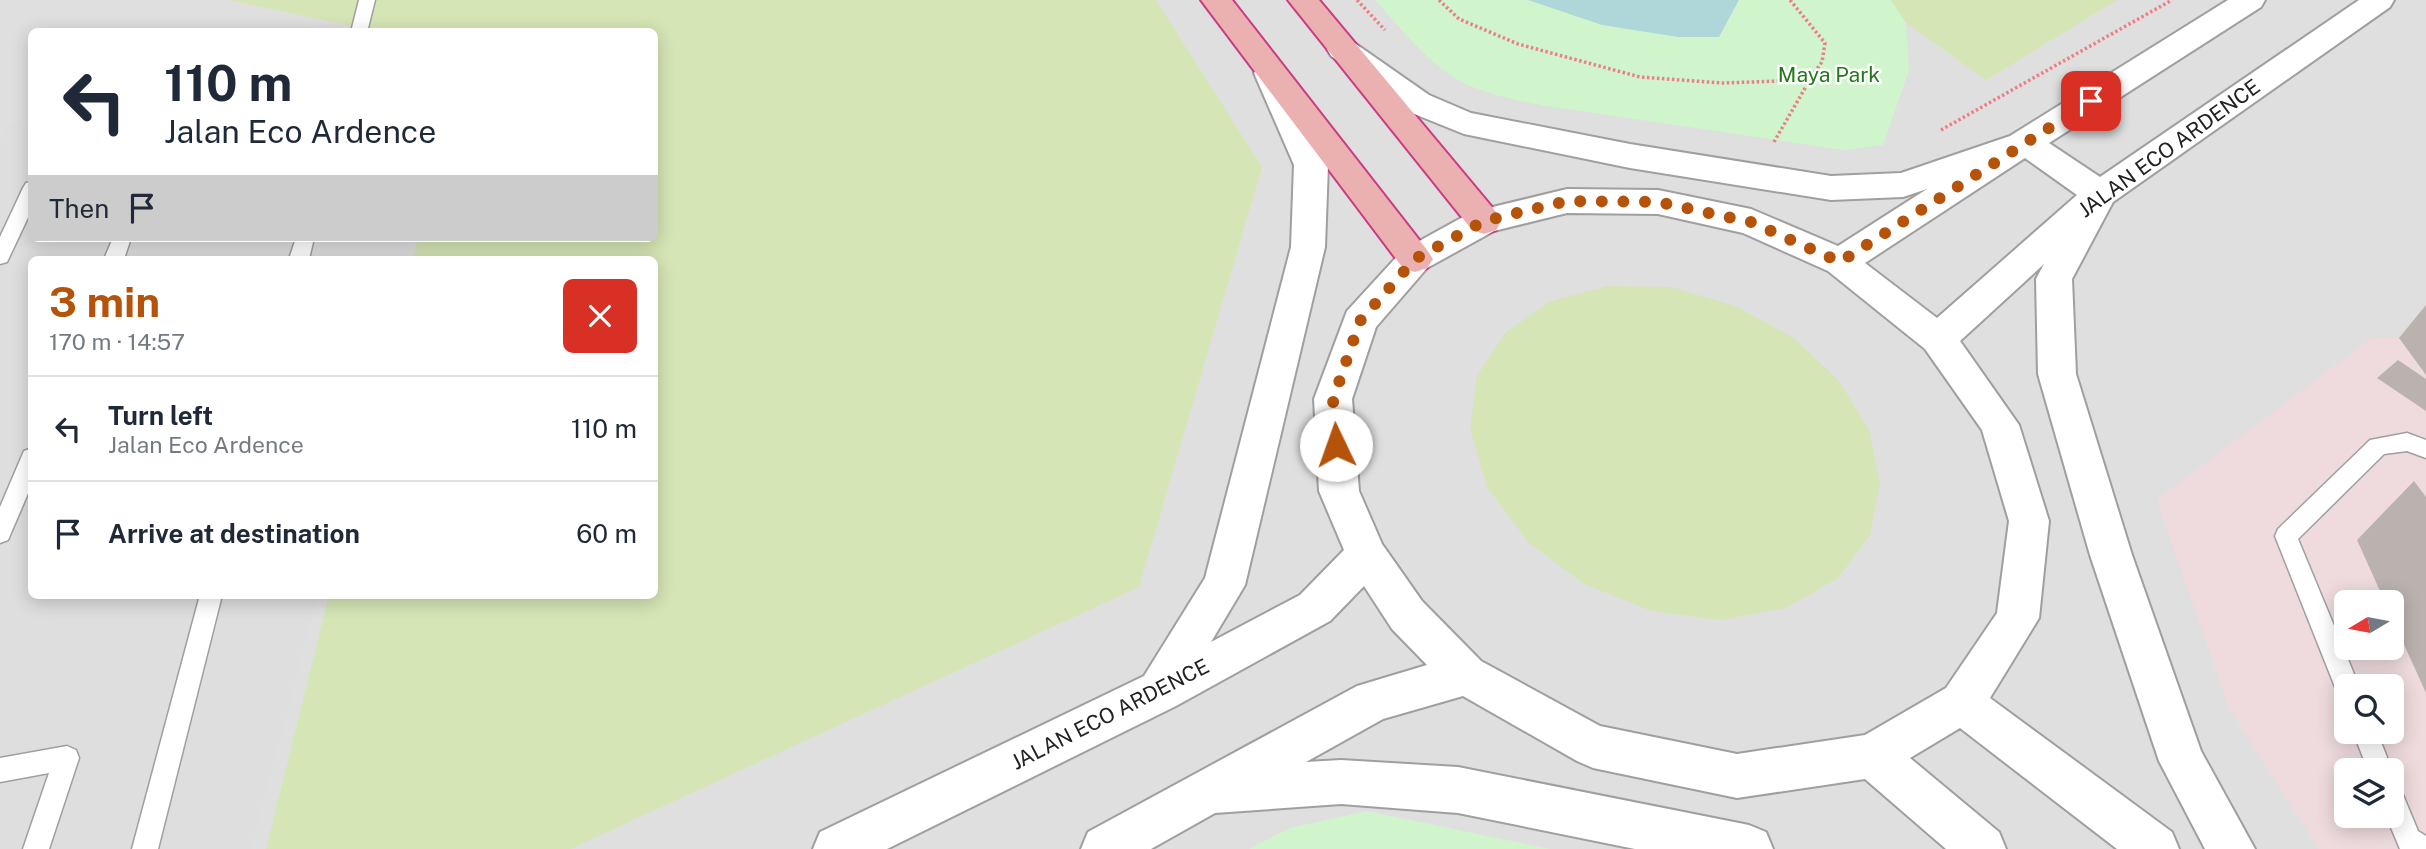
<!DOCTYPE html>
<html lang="en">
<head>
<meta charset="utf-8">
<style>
  :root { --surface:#fff; --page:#f6f6f7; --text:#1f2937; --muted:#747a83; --line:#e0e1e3; --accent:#b45309 }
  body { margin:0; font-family:"Public Sans",sans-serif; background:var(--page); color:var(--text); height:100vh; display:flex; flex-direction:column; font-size:26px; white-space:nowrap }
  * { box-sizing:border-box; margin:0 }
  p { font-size:23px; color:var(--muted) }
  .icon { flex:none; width:38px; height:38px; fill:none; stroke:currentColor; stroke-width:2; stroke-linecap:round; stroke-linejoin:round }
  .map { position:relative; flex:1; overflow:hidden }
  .details { position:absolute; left:28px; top:256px; width:630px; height:343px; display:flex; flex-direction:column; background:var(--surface); border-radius:10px; box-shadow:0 4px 18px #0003 }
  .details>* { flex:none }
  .top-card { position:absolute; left:28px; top:28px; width:630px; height:214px; border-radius:10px; box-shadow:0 4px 18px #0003; background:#fff; color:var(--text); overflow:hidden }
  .needle { width:46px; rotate:260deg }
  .tools { position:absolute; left:2334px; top:590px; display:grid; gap:14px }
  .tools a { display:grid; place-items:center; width:70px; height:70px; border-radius:10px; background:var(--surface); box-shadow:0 4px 18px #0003; font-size:35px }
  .pin { position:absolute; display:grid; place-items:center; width:60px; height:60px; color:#fff; margin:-30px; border-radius:14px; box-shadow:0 4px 10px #0006 }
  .me { position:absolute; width:77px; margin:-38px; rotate:357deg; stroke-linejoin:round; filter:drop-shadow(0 0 5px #0008) }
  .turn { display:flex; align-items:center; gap:24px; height:147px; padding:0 21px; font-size:32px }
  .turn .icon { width:91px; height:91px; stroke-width:2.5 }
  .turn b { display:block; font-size:49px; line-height:60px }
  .then { display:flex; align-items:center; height:66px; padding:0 21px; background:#0003; gap:14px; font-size:26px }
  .round { display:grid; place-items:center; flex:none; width:74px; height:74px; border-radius:10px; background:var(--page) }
  .headline { display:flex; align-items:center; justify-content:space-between; height:119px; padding:0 21px }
  h1 { font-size:42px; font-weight:700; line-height:52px; color:var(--accent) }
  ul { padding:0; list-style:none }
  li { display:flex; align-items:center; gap:21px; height:105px; padding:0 21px; border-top:2px solid var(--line) }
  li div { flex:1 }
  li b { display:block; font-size:26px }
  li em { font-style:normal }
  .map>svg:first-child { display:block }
</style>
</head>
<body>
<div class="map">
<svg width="2426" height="849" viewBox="0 0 2426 849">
  <rect width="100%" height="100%" fill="#f1ede9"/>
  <path fill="#e0dfdf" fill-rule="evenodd" d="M0,0H2426V849H0ZM32,32H654V238H32ZM32,259H654V595H32ZM2347,602H2392V648H2347ZM2347,686H2392V732H2347ZM2347,770H2392V816H2347Z"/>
  <path fill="#efdbde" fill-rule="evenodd" d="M2371,338H2399L2426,375V849H2319L2229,708L2157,500ZM2347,602H2392V648H2347ZM2347,686H2392V732H2347ZM2347,770H2392V816H2347Z"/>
  <path fill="#d5e5b5" d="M229,0H1156L1262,167L1139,587L570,849H266L329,595H654V259H413L418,238H654V32L375,31Z
    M1891,0H2117L1986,80L1906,23Z
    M1608,286L1671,287L1736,306L1795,339L1839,381L1869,430L1880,484L1870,535L1838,578L1786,608L1721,620L1651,611L1584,584L1528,542L1487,487L1470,429L1477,376L1506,332L1551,301Z"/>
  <path fill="#d0f5cc" d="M1375,0H1891L1906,23L1909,70L1883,145L1844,150L1541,105C1512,99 1479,93 1453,77C1425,59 1398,25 1375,0Z
    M1367,811L1550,849H1249L1290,828Z"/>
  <path fill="#dedede" d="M31,121L32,238H413L407,259H32V595H318L251,849H0V141L9,124Z"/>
  <path fill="#afd7da" d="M1528,0H1739L1719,37H1678L1602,25Z"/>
  <path fill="#bab2af" d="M2426,305V375L2399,338Z
    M2398,360L2426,379V411L2377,378Z
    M2414,481L2426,497V693L2392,618V602H2385L2357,540Z"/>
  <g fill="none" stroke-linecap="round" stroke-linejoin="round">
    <defs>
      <path id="service" d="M359,0H375L367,32H351Z
        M32,182V209L7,262L0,264V237L23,188L26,183Z
        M113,238H131L124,259H104Z
        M296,238H314L309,259H289Z
        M2407,433L2426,440V458L2407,451L2384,454L2298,539L2359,686H2347V698L2339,695L2335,687L2275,536L2278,529L2370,440Z
        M32,448V484L8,540L0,543V507L24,451Z
        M200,595H222L158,849H132Z
        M2353,732H2377L2392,770H2368Z
        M67,746L76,750L79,758L49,849H23L49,773L0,782V758Z
        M2392,787L2401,790L2418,831L2426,836V849H2400L2386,816H2392Z"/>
      <path id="tertiary" d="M2228,0H2265L2261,7L2049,143L2100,177L2359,0H2394L2390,7L2113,202L2072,279L2076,374L2132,555L2201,751L2255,849H2205L2159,761L2090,555L2038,374L2036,279L2044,264L1960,341L2019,425L2049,521L2039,618L1990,698L2172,832L2179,849H2117L1960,728L1910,758L1999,832L2006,849H1946L1865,779L1737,798L1593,768L1577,761L1463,696L1383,719L1306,762L1341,760L1458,767L1749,825L1766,832L1773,849H1635L1458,813L1341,804L1215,813L1151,849H1081L1088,832L1357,686L1427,665L1392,629L1364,586L1330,621L1176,706L887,849H813L820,832L1144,676L1205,578L1291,247L1294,165L1254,73L1259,66L1270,63L1281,66L1328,165L1325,247L1245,585L1211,642L1300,595L1344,550L1319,491L1314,399L1347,311L1403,250L1472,212L1567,189L1658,190L1751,209L1838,246L1927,189L1903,197L1831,200L1630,168L1464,134L1407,111L1331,56L1327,49L1331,42L1342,39L1353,42L1429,95L1471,113L1630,144L1831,176L1901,173L2010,136ZM2025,158L2077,195L1937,318L1865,263ZM1567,213L1658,214L1743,233L1828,271L1925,349L1982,430L2009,521L1997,613L1946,688L1865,735L1737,754L1600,726L1481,661L1422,601L1382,544L1359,491L1352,399L1376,327L1427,268L1494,231Z"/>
      <path id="trunk" d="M1201,0H1232L1427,250L1433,259L1427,268L1415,272L1403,268Z
        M1288,0H1319L1496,212L1501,221L1496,230L1484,234L1472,230Z"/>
    </defs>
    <use href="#service" stroke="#9f9f9f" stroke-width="3"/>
    <use href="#tertiary" stroke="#9f9f9f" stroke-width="4"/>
    <use href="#trunk" stroke="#cb3b84" stroke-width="4"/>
    <path stroke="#ed7e86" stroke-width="3.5" stroke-dasharray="2.5 2.5" stroke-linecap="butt" d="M1357,0L1385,30
      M1439,0L1459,19L1518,44L1640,77L1722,83L1780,81L1812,76L1822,62L1825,43L1790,0
      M1941,130L2172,0
      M1774,142L1812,76"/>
    <use href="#service" fill="#fff" fill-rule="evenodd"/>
    <use href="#tertiary" fill="#fff" fill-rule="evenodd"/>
    <use href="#trunk" fill="#eab1b0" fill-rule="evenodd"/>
  </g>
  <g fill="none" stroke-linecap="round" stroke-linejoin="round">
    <path stroke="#b45309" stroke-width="12" stroke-dasharray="0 21.6" d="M1336,445L1333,400L1360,321L1415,259L1484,221L1567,201L1658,202L1751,222L1840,262L2091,101"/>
  </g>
  <g text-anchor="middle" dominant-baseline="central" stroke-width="5" stroke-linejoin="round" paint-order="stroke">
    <g font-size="21" fill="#207817" stroke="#fff">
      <text x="1829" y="74">Maya Park</text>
    </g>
    <g font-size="21" fill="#222" stroke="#fff">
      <text transform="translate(2169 148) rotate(-36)">JALAN ECO ARDENCE</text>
      <text transform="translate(1110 714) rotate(-27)">JALAN ECO ARDENCE</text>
    </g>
  </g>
</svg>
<div class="tools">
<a><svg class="needle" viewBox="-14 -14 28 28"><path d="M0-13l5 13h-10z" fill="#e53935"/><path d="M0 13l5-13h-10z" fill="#747a83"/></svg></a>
<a><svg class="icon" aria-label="search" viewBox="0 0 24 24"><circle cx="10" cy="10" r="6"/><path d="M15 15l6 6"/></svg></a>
<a><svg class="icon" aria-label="layers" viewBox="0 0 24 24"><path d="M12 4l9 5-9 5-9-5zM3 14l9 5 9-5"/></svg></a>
</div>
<div class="pin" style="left:2091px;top:101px;background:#d93025"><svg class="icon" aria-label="arrive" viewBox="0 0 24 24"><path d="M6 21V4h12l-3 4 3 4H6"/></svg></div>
<svg class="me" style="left:1336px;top:445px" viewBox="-20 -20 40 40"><circle r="19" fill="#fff"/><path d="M0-13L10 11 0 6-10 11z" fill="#b45309"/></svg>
<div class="top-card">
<div class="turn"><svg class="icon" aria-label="left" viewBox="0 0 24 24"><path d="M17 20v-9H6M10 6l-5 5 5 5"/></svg><div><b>110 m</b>Jalan Eco Ardence</div></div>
<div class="then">Then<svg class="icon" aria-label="arrive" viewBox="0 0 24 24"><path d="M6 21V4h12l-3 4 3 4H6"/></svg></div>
</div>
<section class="details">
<div class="headline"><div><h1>3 min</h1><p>170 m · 14:57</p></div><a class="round" style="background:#d93025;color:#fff"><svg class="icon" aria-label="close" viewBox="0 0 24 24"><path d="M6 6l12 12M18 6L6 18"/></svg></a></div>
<ul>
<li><svg class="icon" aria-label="left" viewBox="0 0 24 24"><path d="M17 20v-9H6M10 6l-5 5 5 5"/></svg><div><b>Turn left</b><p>Jalan Eco Ardence</p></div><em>110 m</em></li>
<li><svg class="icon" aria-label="arrive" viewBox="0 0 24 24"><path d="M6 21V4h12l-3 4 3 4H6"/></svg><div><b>Arrive at destination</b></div><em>60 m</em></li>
</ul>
</section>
</div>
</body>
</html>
